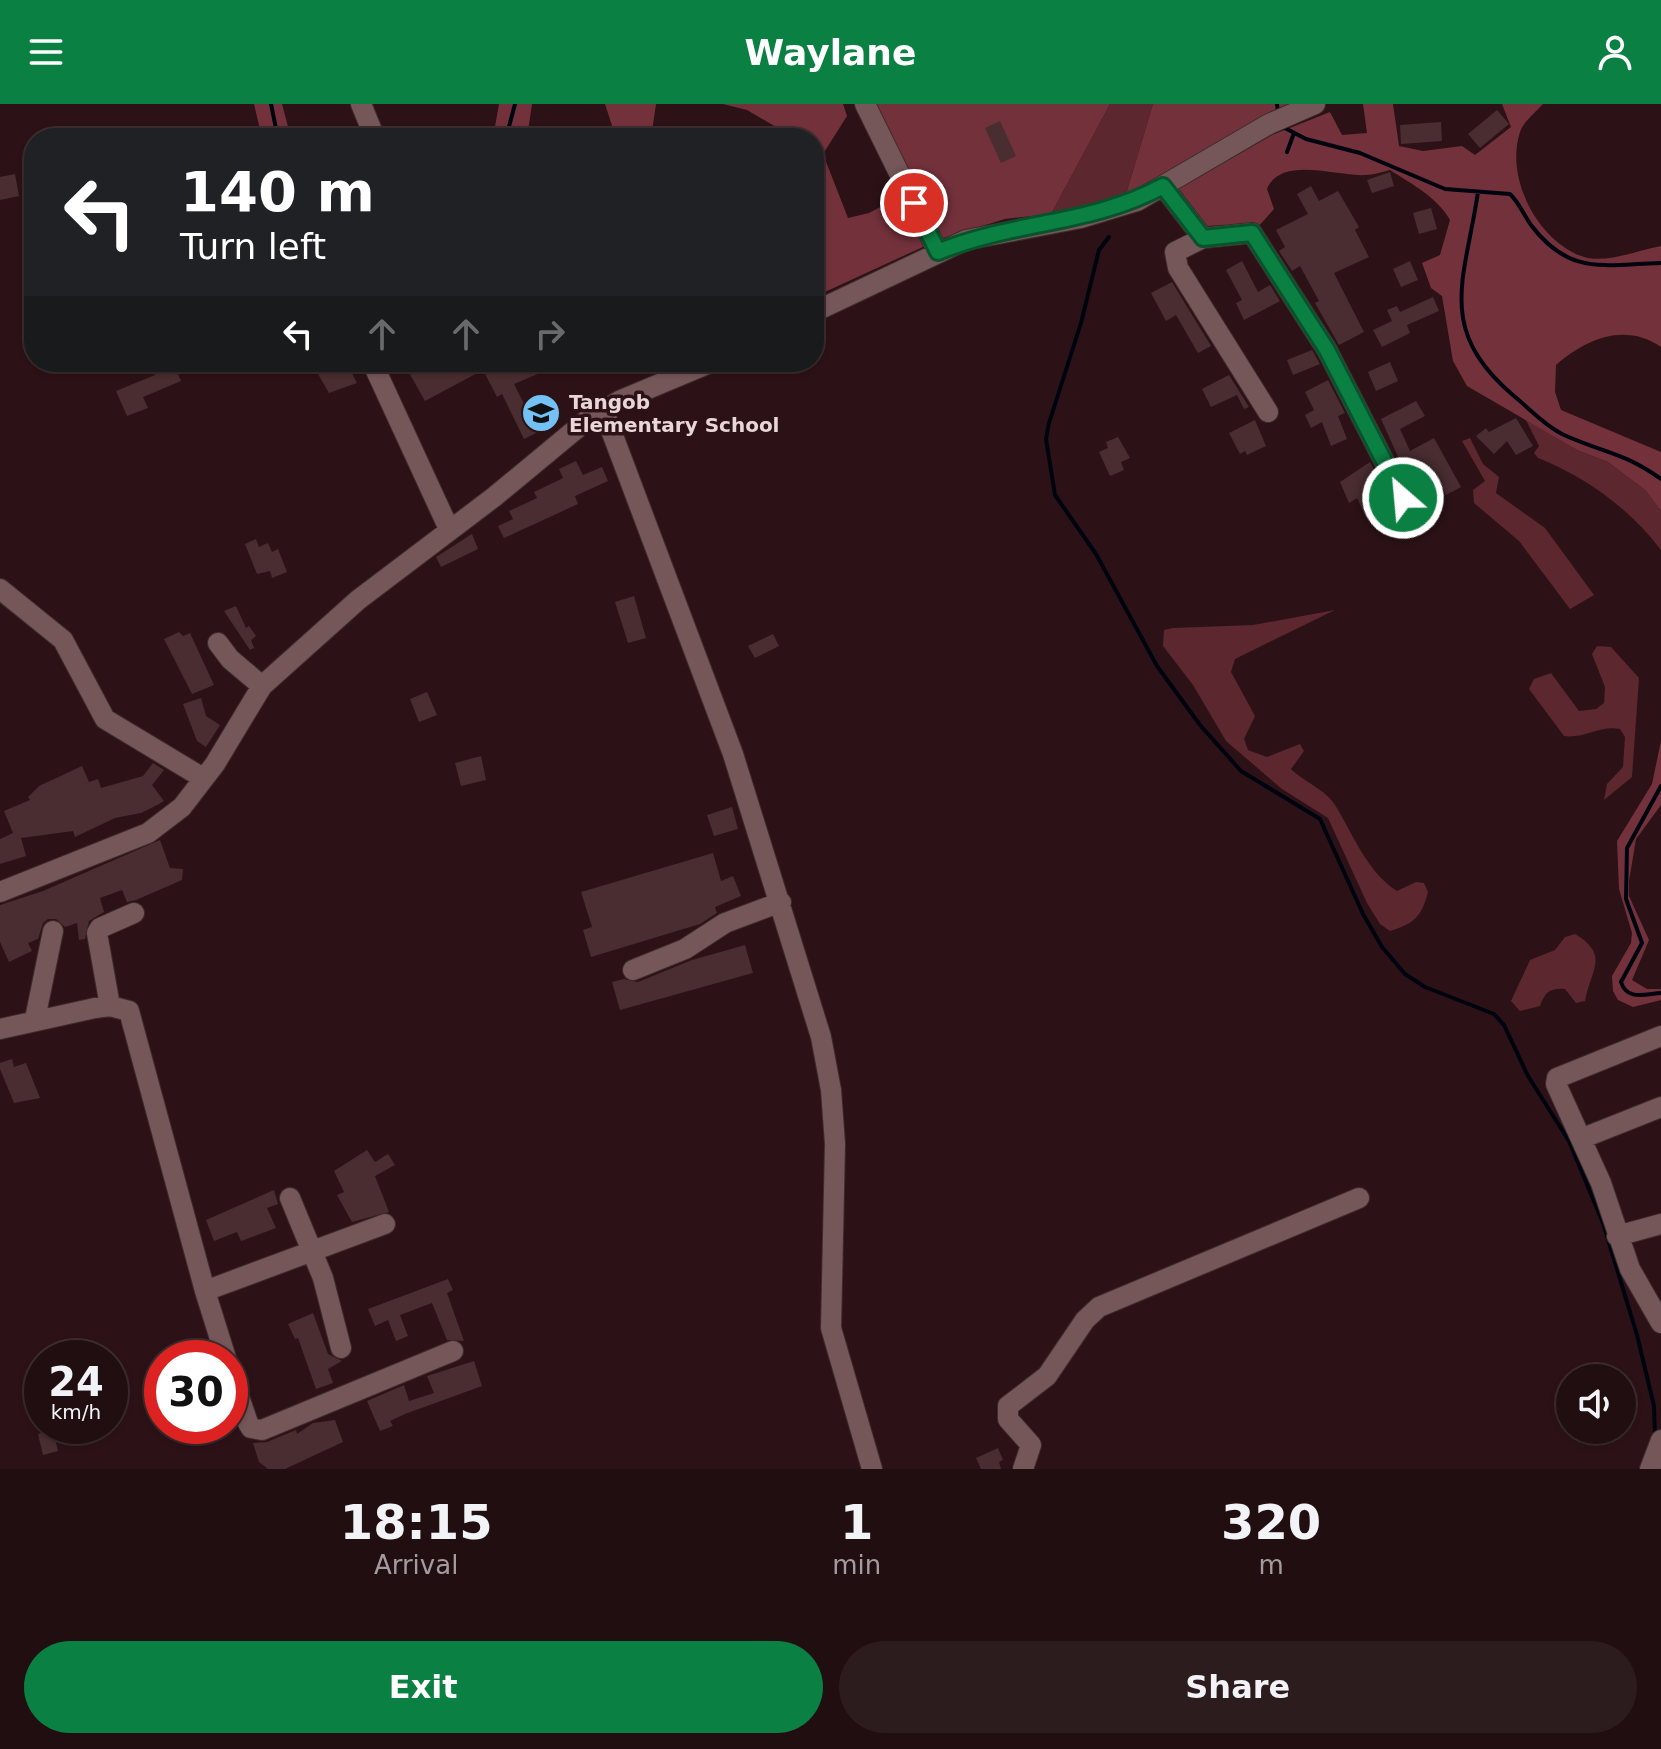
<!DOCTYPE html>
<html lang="en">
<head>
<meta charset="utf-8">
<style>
  :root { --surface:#210e10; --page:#2d1c1e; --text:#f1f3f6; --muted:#a29c9f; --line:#3e2e30; --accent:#0b8043 }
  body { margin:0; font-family:"DejaVu Sans",sans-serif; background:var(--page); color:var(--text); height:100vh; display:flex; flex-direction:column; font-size:30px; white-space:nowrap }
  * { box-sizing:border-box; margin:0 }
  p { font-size:26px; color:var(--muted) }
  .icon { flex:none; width:44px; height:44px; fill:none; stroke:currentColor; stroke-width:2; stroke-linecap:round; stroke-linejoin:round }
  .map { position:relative; height:1365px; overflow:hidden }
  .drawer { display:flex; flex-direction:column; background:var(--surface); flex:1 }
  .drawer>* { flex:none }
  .top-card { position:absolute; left:24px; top:24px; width:800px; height:244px; border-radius:32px; box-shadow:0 2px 6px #0004,0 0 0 2px var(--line); background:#202124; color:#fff; overflow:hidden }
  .buttons { position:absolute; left:1556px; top:1260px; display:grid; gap:16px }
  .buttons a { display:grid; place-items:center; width:80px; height:80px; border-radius:50%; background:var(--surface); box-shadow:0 2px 6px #0004,0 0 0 2px var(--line); font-size:40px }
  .speed { position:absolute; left:24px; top:1236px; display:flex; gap:16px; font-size:40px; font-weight:700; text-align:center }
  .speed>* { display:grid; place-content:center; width:104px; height:104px; border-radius:50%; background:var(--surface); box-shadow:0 2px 6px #0004,0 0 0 2px var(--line); line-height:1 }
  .speed small { font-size:20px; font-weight:400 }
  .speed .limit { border:12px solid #d22; background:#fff; color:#111 }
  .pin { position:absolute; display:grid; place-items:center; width:68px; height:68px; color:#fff; margin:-34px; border:4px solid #fff; border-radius:50%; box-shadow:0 2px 8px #0007 }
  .me { position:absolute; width:88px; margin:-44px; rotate:333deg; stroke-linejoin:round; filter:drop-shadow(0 0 6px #0008) }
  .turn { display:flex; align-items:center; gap:28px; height:168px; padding:0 24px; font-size:36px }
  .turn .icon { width:104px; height:104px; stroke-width:2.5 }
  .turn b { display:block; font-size:56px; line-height:68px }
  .lanes { display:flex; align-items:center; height:76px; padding:0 24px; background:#0003; justify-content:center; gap:40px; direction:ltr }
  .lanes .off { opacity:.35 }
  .eta { display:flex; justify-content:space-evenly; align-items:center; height:136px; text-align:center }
  .eta b { font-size:48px; font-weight:800; line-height:56px }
  .button { display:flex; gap:16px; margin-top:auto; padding:16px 24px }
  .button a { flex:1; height:92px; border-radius:48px; background:var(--accent); color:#fff; font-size:32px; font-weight:800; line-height:92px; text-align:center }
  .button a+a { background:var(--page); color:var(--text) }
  header { display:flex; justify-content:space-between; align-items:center; height:104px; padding:0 24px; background:var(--accent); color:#fff; font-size:36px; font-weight:800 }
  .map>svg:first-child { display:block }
</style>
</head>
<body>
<header><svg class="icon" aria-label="menu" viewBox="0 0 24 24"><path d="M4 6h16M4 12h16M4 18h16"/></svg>Waylane<svg class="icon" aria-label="person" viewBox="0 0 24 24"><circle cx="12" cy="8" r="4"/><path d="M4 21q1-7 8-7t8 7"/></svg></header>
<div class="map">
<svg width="1661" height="1365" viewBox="0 0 1661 1365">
  <rect width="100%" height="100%" fill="#2c1216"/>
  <path fill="#5c272f" d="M1110,0H1153L1126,90L1103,101L1051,110Z
    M1526,316L1577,346L1608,358L1645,386L1661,407V446C1630,405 1586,373 1538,354L1534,349L1539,342Z
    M1470,334L1483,360L1499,373L1496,389L1545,424L1594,491L1570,505L1519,437L1474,399L1473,386L1485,377L1462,337Z
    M1335,506L1235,555L1231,568L1255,612L1244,635L1248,646L1267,653L1300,640L1304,647L1291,665C1303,677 1327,687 1335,701C1353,730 1367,768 1397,787L1416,778L1424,779L1428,788C1422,812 1414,820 1390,827L1380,820L1367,799L1328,714L1282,685L1226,637L1193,581L1163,542L1164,526L1173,524L1253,521Z
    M1597,542L1611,543L1639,574L1632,673L1604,696L1607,680L1623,663L1625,633L1620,625C1600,621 1584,635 1564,632L1529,585L1534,575L1551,569L1579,607L1596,605L1604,599L1605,583L1592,550Z
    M1575,830C1610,851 1591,865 1585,897L1576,899L1565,885C1550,884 1545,888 1540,902L1520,907L1511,897L1530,856L1555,846L1565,833Z"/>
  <path fill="#73313b" d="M254,0H282L291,34H262Z
    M499,0H532L527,34H493Z
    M605,0H656L651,34H616Z
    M723,0H843L847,12L823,50L848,114L869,109L901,92L925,142L814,193V34H774L776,23L747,6Z
    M876,0H1110L1051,110L1005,115L940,135Z
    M1153,0H1295L1126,90Z
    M1363,0H1393L1399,42L1423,47L1462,42L1475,51L1511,23L1502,0H1543C1536,8 1523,18 1520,28C1505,74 1537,135 1581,152C1604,161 1638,146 1661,142V243C1625,218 1586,235 1556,261L1555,288L1561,306L1661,348V407L1645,386L1608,358L1577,346L1467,282L1453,257L1442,192L1431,184L1422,159L1440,151L1450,116C1438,94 1412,80 1390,66C1382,68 1373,71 1365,71C1338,73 1281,51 1267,85L1274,105L1258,123L1250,120L1206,122L1178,85L1272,31L1330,8L1342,31L1367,29Z
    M1661,637V701L1636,735L1629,777V792L1649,836L1632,876L1647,885H1661V896L1633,903L1618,896L1613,887L1612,872L1631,839L1632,829L1619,785L1617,737L1652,680Z"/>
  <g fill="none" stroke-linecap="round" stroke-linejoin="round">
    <path stroke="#00040f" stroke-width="4" d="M271,0L278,34
      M1277,0L1278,9
      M1281,22L1306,35L1360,49L1445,85L1510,90C1520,100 1523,110 1531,121C1570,173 1605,160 1661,159
      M506,34L515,0
      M1287,48L1294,29
      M1478,88C1465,176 1435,225 1514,292C1531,306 1543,320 1562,330C1600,348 1624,348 1661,375
      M1109,133L1099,146L1081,219L1049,319L1046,335L1055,391L1096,450L1157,562L1200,621L1241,667L1320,715L1363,810L1382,843L1405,870L1425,883L1494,910L1504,921L1528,972L1569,1037L1603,1119L1637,1231L1654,1302L1655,1333
      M1661,682L1627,744L1626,795L1642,839L1621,878C1627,897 1645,890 1661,889"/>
  </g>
  <path fill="#492d30" d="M1497,6L1509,20L1480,44L1468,30Z
    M1000,17L1016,52L1001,59L985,24Z
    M1441,18L1442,37L1401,40L1400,21Z
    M1390,68L1394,82L1372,89L1367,76Z
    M15,70L19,92L0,96V73Z
    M1311,82L1319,97L1338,87L1359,123L1355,126L1369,153L1334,169L1364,228L1339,241L1315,199L1319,197L1300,162L1292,167L1279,147L1285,143L1276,126L1308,110L1297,90Z
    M1431,104L1437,125L1419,130L1413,109Z
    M1242,157L1258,188L1270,181L1280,197L1244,216L1236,199L1242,196L1226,166Z
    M1410,157L1418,176L1401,183L1393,165Z
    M1172,178L1211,242L1198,249L1176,211L1166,217L1151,189Z
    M1433,193L1439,207L1407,221L1410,229L1382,243L1373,226L1392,217L1387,206L1397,202L1400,208Z
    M1312,246L1320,260L1293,271L1287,256Z
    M150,258H173L181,277L143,293L148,304L127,312L116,287L155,271Z
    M311,258H346L357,279L329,289Z
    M403,258H566L514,280L538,328L524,335L502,290L497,293L483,266L425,297Z
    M1390,258L1398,277L1376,287L1368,268Z
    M1229,271L1249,303L1244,305L1237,291L1211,303L1202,285Z
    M1328,276L1345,309L1338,312L1347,335L1331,342L1322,318L1311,324L1305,311L1314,306L1305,288Z
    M1416,297L1425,312L1400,325L1410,347L1434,334L1461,383L1446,391L1442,383L1418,397L1381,315Z
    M1516,314L1533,342L1516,351L1507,337L1494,350L1476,332L1486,324L1489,328Z
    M1255,316L1266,342L1247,351L1245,347L1240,350L1229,329Z
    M1118,333L1130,354L1121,358L1124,366L1110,372L1099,348L1108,344L1106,338Z
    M576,357L583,371L602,363L608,377L575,392L578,400L504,434L498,422L513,415L509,407L537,394L534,388L563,374L559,365Z
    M1370,358L1382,381L1369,388L1379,407L1366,413L1357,394L1349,399L1340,378Z
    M472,430L478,445L441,463L436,453Z
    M256,435L259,443L268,439L272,448L278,445L287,468L272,474L270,467L257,470L245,440Z
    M634,492L646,534L628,539L615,498Z
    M236,502L246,524L249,522L256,532L251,536L254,544L250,546L224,507Z
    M179,528L183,532L190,529L214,581L192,590L164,535Z
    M773,530L779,542L755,554L748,542Z
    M427,588L437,611L419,618L410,595Z
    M201,594L206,612L220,621L206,643L197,637L183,600Z
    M481,652L486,676L461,682L455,659Z
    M153,659L164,666L152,681L164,697L159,700L141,709L115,714L75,733L73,727L21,734L26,752L0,760V735L13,729L4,707L30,696L28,693L39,682L82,662L89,678L98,675L101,684L143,672Z
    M732,703L738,725L714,732L707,711Z
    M160,736L170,764L183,765L182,776L136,796L127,798L122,786L100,794L104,808L89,817L85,835L79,836L77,819L65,823L56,815H48L43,819L38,835L28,839L32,847L9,858L0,838V801L43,787Z
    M713,749L721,777L733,772L741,792L715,803L717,809L700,820L591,853L583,826L592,823L581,788Z
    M745,841L753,869L620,906L612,878L624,875L638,878L692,856Z
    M12,955L14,963L26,959L40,994L14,999L0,965V959Z
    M367,1046L375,1058L388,1050L395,1061L375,1072L389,1108L352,1118L337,1091L344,1088L334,1067Z
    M274,1086L278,1100L267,1104L276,1124L241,1137L237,1128L214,1137L206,1116Z
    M448,1175L453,1186L447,1189L464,1237L447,1236L432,1199L400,1211L408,1232L396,1237L388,1216L375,1222L368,1205Z
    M313,1209L328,1250L342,1257L328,1265L333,1279L316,1285L298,1234L295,1235L288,1220Z
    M474,1257L482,1282L405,1310L390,1317L393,1322L380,1327L367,1297L404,1281L409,1297L434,1289L427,1272Z
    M335,1316L343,1338L285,1365H268L259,1358L253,1339L267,1338L296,1326L297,1330L313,1319Z
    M53,1326L58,1347L43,1351L38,1330Z
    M998,1344L1003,1356L999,1358L1001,1365H981L976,1354Z"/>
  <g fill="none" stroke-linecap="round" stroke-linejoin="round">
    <defs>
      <path id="minor" d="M361,0L375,34
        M865,0L938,148
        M1163,82L1203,134L1252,129L1327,246L1403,394
        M1203,134L1175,148L1178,164L1268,308
        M814,208L966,136L1081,114L1137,97L1269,20L1315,0
        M372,258L449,425
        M603,305L733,650L821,933L831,986L835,1040L831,1224L872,1365
        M0,485L63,536L105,615L203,674
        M218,539L230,555L262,582
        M0,788L148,729L182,703L215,660L262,582L358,496L494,393L587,316L619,297L712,258
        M633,866L685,845L725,819L781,798
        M110,902L97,829L100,824L134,809
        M35,915L53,827
        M0,925L95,904L110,902L129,907L205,1187L385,1120
        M1661,932L1557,974L1556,980L1601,1079L1630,1165L1661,1219
        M1583,1034L1661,1003
        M290,1094L323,1174L341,1244
        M1617,1132L1661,1120
        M205,1187L226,1254
        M230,1266L248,1319L251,1324L262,1326L453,1247
        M1023,1365L1031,1341L1008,1315V1302L1047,1272L1085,1216L1099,1203L1359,1094
        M1650,1365L1661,1336"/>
    </defs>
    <use href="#minor" stroke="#3d2c2d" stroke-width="22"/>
    <use href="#minor" stroke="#765759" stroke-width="20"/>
  </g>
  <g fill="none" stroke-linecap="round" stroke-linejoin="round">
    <defs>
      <path id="route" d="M914,99L938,148C1012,117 1092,121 1163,82L1203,134L1252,129L1327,246L1403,394"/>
    </defs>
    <use href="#route" stroke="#07532c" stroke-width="20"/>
    <use href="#route" stroke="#0b8043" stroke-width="14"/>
  </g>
  <defs>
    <symbol id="school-disc" viewBox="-11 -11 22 22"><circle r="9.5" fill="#73c1f5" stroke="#2c1216"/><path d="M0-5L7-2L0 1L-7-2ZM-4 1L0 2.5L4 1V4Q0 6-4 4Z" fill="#111"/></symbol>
  </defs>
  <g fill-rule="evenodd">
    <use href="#school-disc" x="519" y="287" width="44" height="44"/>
  </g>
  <g text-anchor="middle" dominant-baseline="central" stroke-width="7" stroke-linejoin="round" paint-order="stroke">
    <g font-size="20" font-weight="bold" fill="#e9d6d7" stroke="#2c1216" text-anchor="start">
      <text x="569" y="298">Tangob<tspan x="569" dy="23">Elementary School</tspan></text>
    </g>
  </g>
</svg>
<div class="buttons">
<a><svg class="icon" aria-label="sound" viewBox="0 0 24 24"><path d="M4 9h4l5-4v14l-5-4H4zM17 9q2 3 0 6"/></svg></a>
</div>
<div class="speed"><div>24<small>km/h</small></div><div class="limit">30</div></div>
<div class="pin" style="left:914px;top:99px;background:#d93025"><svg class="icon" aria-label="arrive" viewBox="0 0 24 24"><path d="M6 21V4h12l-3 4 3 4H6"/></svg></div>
<svg class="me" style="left:1403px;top:394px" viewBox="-20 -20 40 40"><circle r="17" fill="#0b8043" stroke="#fff" stroke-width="3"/><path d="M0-11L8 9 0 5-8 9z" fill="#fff"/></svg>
<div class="top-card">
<div class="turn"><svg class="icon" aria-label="left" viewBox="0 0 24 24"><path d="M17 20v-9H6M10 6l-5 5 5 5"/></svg><div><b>140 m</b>Turn left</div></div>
<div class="lanes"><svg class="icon" aria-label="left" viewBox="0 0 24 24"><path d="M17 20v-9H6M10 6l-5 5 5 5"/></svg><svg class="icon off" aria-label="ahead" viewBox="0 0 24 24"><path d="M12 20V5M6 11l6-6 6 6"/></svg><svg class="icon off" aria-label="ahead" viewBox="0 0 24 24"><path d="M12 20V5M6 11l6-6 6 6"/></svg><svg class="icon off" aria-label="right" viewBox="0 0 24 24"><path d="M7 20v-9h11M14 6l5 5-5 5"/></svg></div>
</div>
</div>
<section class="drawer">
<div class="eta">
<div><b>18:15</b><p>Arrival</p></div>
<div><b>1</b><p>min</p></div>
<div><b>320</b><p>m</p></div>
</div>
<div class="button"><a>Exit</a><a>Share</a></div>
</section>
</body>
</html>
